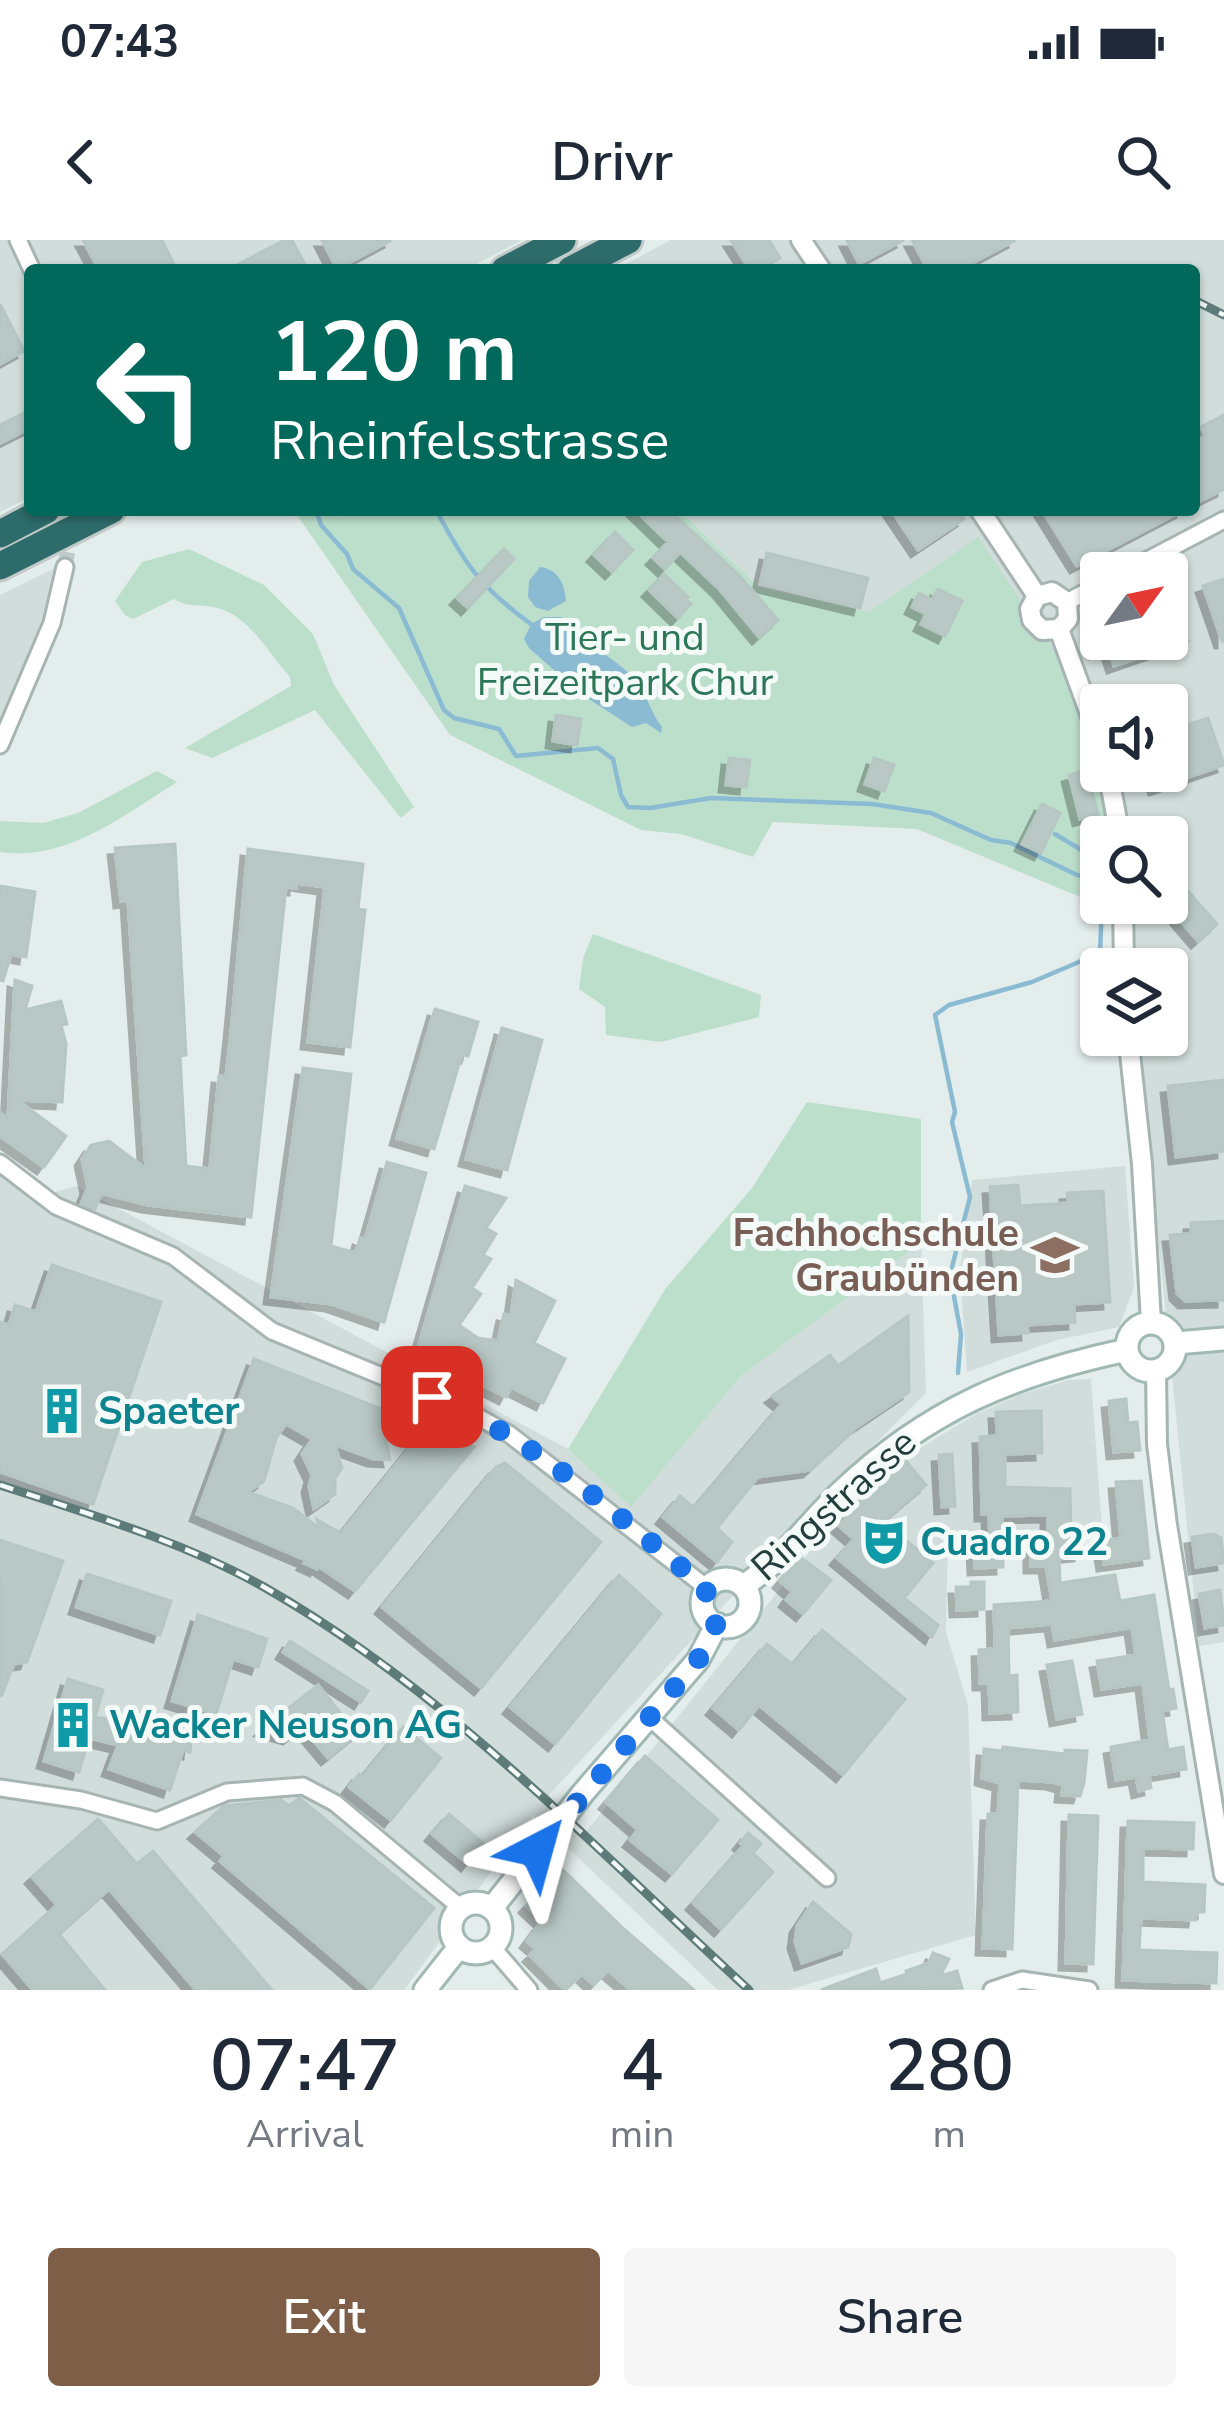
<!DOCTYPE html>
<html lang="en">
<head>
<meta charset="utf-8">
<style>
  :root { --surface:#fff; --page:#f6f6f7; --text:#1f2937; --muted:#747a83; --accent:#7f5e47 }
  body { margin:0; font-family:"Nunito Sans",sans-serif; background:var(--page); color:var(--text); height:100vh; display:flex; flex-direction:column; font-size:45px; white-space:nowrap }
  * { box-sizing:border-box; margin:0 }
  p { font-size:39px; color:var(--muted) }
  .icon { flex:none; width:66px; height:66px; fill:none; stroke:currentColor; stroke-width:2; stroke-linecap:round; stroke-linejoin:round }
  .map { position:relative; height:1750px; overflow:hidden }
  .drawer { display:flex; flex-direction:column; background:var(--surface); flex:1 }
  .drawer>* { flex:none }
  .banner { position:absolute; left:24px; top:24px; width:1176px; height:252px; border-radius:12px; box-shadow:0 3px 9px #0004; background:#00695c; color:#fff; overflow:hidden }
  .needle { width:78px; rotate:57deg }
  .fabs { position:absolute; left:1080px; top:312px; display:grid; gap:24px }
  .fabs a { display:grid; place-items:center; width:108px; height:108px; border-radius:12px; background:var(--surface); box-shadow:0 3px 9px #0004; font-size:60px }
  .pin { position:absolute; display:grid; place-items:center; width:102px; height:102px; color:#fff; margin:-51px; border-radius:24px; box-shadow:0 6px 18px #0006 }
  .me { position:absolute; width:132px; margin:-66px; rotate:39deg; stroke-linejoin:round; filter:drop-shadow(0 0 9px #0008) }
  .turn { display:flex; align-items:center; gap:42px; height:252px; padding:0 48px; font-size:54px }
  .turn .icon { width:156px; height:156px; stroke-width:2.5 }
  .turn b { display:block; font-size:84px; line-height:102px }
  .eta { display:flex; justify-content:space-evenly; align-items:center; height:204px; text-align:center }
  .eta b { font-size:72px; font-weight:600; line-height:84px }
  .primary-button { display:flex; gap:24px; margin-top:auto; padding:24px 48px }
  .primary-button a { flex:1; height:138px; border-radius:12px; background:var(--accent); color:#fff; font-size:48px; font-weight:600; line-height:138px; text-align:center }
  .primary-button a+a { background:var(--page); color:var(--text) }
  .status { display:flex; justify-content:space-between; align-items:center; height:84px; padding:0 60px; background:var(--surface); direction:ltr }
  .status svg { height:33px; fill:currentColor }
  header { display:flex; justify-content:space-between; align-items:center; height:156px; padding:0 48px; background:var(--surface); font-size:54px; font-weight:600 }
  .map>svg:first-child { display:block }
</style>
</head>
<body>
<div class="status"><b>07:43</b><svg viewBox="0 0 49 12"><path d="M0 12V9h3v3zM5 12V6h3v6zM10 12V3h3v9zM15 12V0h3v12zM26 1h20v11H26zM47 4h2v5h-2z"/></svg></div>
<header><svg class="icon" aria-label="back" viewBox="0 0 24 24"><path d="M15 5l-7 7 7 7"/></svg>Drivr<svg class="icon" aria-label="search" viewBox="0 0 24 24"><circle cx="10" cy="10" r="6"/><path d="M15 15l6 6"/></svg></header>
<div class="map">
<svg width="1224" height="1750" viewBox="0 0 1224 1750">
  <defs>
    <filter id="shadow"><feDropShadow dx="-7" dy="7" stdDeviation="0" flood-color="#0004"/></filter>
  </defs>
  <rect width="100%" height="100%" fill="#e3edeb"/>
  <path fill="#d1ddda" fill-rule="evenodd" d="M0,0H522L465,30H30V257L0,272Z
    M671,0H1224V1402L1199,1406L1138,795H1167V729H1132L1125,663H1167V597H1120L1108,531H1167V465H1101V504L869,372L759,347L679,270H1194V30H614ZM1101,333H1167V399H1101Z
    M55,328L43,391L0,489V355Z
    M1125,926L1134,1048L1119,1087L1057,1100L967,1132L960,1031L972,940Z
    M0,928L45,955L76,946L568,1209L631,1266L741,1136L921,1003L926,1153L849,1230L547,1557L586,1592L819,1300L859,1256L914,1212L976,1174L1022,1154L1069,1140L1091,1139L1102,1288L948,1292L946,1392L968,1465L976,1695L788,1750H718L533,1575L404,1750H0Z"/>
  <path fill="#bcdfcc" d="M299,270H679L759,347L869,372L978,297L1081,450L1101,503V531L1120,597H1101V650L1085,659L917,589L773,582L753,617L681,594L641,590L450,495L297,275Z
    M189,309L264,345L313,394L334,445L414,567L401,578L315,470L212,518L185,508L291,446L290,437C269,414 252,380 221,369C204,363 189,369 174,359L133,379L125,375L115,361L142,322Z
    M157,531L177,542C124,575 66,622 0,612V581L43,583L78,573Z
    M593,694L761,755L759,777L661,802L606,795L605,767L579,749L583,718Z
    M807,862L921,879V1003L741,1136L631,1267L568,1209L666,1048L752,948Z"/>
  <path fill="#8bbad3" d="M540,327C558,329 565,344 566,361L548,371L535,367L528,357L529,341Z
    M544,377H562C582,402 611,415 634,438C647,451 650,473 662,487L661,493L646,483L632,487L581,454L529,408L524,399L531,384Z"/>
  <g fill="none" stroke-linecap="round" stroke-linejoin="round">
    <path stroke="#8bbad3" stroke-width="4.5" d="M316,270L321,285L347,314L353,329L399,368L444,470L454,478L499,489L516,516L598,508L613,519L621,555L628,567L650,568L711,558L872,564L931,573L991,600L1011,603L1077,635L1101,638
      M436,270C465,324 480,347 531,384
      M1055,594L1088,614L1101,632
      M958,1133L961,1094L950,1035L970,957L952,882L955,872L935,775L949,765L1032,742L1100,713L1102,663"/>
  </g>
  <path fill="#b9c8c5" stroke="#b6c7c3" stroke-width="3" filter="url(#shadow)" d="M83,0H162L177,30H99Z
    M285,0H292L308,30H227Z
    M322,0H392L337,29Z
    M731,0H769L780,18L761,30H750Z
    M847,0H904L859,24Z
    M912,0H1016L959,30H928Z
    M0,64L24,111L0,124Z
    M30,170V188L0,203V185Z
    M1224,175V249L1194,264V201L1205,196L1201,187Z
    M635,270H669L738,334L778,380L759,397L720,350L680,312L665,329L653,318L668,302Z
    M891,270H958L964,279L918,310Z
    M1042,270H1184L1077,326Z
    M615,292L633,310L612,332L594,315Z
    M504,309L514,319L468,368L457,358Z
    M767,313L868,338L860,368L760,344Z
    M664,334L688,357L686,360L691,364L678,378L649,350Z
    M1224,339V401H1222L1203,346Z
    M938,349L962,361L945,396L921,384L926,374L912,367L919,353L932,360Z
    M1167,366L1181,399L1187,401L1114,426L1105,399H1167Z
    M556,475L581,479L577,505L553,501Z
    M1208,478L1224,525L1156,548L1150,531H1167V492Z
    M729,518L750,520L746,547L726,545Z
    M874,518L894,525L884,551L865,544Z
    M1086,530L1098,574L1080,579L1069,535Z
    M1042,564L1060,573L1041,613L1022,604Z
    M175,604L186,815L180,816L186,926L210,929L219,836L226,837L231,793L248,609L363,624L358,669L365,670L350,807L308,802L325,647L296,643V648L286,647L251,977L148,965L101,953L95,969L81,964L88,947L82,919L91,905L109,901L146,929L128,660L121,661L115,608Z
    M1167,627L1217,684L1198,701L1178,678L1183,674L1167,656Z
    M0,646L35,652L26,717L11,714L3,741L0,740Z
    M15,740L32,746L25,770L61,761L67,784L61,785L66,804L62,862L17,860L66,896L44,927L0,896V873L8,879Z
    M435,769L478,782L468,816L462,814L434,909L397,898Z
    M502,788L542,800L507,930L466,919Z
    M303,828L351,834L331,1006L356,1013L360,998L365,1000L387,922L426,933L384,1082L332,1064L271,1057Z
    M1224,840V911L1176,917L1168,846Z
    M1018,945L1020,966L1068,963L1067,953L1103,951L1110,1062L1074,1064L1075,1082L1027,1085L1028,1093L999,1095L990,947Z
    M465,946L506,958L486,988L496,994L483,1015L491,1019L472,1048L481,1054L459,1085L478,1098L498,1101L504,1074L511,1076L516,1040L555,1061L534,1103L565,1119L543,1163L511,1147L506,1157L417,1112Z
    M1224,981V1060L1185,1061L1177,1053L1170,995L1191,994V983Z
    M52,1025L161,1062L93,1264L0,1232V1082L9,1085L15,1065L36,1072Z
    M908,1076L909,1152L857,1187L810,1230L758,1237L717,1288L732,1302L717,1322L663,1277L680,1256L694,1268L782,1164L772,1156L830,1115L838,1126Z
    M254,1119L397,1175L386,1201L390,1220L374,1219L335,1205L342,1228L335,1238V1254L314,1269L309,1246L312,1235L302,1214L312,1199L286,1184L276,1198L264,1241L248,1252L293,1268L320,1289L317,1280L341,1293L426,1187L474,1207L355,1351L318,1326L317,1329L304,1323L306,1320L197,1274Z
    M1126,1159L1128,1183L1137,1182L1140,1210L1114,1212L1109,1161Z
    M1041,1171L1042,1213L1005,1214V1247L1070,1249L1071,1292L1078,1291L1081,1314L1059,1316L1060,1343L1115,1335L1120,1361L1154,1355L1169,1450L1173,1449L1176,1468L1162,1471L1168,1510L1183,1507L1186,1529L1149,1535L1151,1548L1139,1551L1136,1537L1116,1540L1111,1507L1150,1500L1143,1443L1102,1449L1097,1421L1136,1415L1132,1387L1055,1400L1052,1384L1008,1388L1009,1436L1017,1435L1018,1472L990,1473L989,1443H980L979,1410L995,1409L994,1365L1052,1361L1046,1326H1031V1305L1048,1304V1275L1002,1276L1003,1327L975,1328L974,1305H990L989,1274H982L980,1197L997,1196L996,1172Z
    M952,1214L955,1266L942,1267L939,1215Z
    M905,1220L926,1245L883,1281L933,1323L904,1358L938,1385L932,1397L837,1318L854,1299L839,1286L868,1251Z
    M505,1223L601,1302L481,1448L382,1367L496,1227Z
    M1141,1241L1149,1318L1104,1324L1100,1301L1121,1298L1116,1242Z
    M1214,1294L1221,1298L1224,1323L1196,1327L1192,1297Z
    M0,1300L63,1321L27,1422L14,1424L1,1457Z
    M800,1317L831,1340L803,1374L786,1360L792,1352L780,1341Z
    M87,1334L171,1361L160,1395L76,1367Z
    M619,1335L661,1374L555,1504L510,1467Z
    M971,1342H984V1369L957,1370L956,1347H971Z
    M1220,1350L1224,1385L1205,1388L1199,1354Z
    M198,1375L267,1399L258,1427L233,1419L216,1474L172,1461Z
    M822,1390L905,1459L843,1535L759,1465L739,1490L713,1468L767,1404L793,1425Z
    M290,1401L368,1451L361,1462L283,1412Z
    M1072,1421L1082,1474L1057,1479L1047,1425Z
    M68,1439L103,1450L95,1477L192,1493L190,1512L183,1510L170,1550L109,1529L118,1505L89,1498L79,1532L44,1521Z
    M318,1445L357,1494L328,1518L302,1487L290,1497L262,1489Z
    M403,1487L441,1518L391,1580L349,1547L359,1534L362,1537Z
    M1003,1507L1065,1514V1510L1087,1511L1084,1543L1080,1556L1062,1555L1063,1545L1052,1542L1018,1540L1012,1709L983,1708L988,1574H998L1000,1543L982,1538L984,1509L1002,1511Z
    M645,1516L718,1580L672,1634L630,1600L638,1590L606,1562Z
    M299,1558L434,1668L370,1749L220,1621L224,1616L195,1592L224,1566L281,1560L289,1566Z
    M449,1574L484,1604L468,1624L432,1594Z
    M1069,1575L1098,1576L1093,1724L1066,1723Z
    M98,1579L137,1624L153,1611L272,1750H196L109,1649L59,1694L105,1750H33L2,1714L57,1665L32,1637Z
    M1128,1581L1194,1583L1193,1609L1143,1608V1642L1205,1645L1204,1672H1196L1195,1680L1141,1678L1139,1710L1217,1713L1216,1743L1123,1740Z
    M748,1593L761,1604L753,1613L773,1632L721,1689L693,1663L743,1606L740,1603Z
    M562,1629L625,1690L694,1750H631L608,1730L594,1745L582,1734L565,1750L530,1715L536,1709L527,1701L542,1681L526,1666Z
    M813,1662L851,1694L848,1707L802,1723L795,1702L797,1686Z
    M933,1713L949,1719L940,1736L957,1731L962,1748L821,1750L876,1729L880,1743L907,1734L906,1731L929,1723Z"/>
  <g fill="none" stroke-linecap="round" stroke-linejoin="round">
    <path stroke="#bdcac8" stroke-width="15" stroke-dasharray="15 8" stroke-linecap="butt" d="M65,327L75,270"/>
    <defs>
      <path id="minor" d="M18,0L32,30
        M1123,333L1224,280
        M1067,362L1101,344
        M0,505L52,383L65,327
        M0,923L56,966L173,1016L272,1091L469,1172L509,1194L707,1348
        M650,1478L827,1638
        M0,1548L81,1560L157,1581L227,1552L303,1546L335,1563L461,1668
        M492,1707L529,1750
        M992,1750L1022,1740L1089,1750"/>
      <path id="tertiary" d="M801,0L821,30
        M980,270L1037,356
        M1037,356L1052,352L1067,362L1068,379L1059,389
        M1037,356L1030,369L1032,380L1042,390L1059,389
        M1059,389L1101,504
        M1108,531L1120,597
        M1123,663L1124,729
        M1128,795L1142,924L1151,1082
        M1156,1131L1157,1204L1167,1285L1224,1634"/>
      <path id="secondary" d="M1127 1107a24 24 0 1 1 48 0a24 24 0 1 1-48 0Z
        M1176,1103L1224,1099
        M702 1363a24 24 0 1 1 48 0a24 24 0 1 1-48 0Z
        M743,1346C784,1320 808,1283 842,1251C927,1170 1013,1134 1127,1110
        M451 1688a25 25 0 1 1 50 0a25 25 0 1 1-50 0Z
        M492,1668L583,1553L698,1420L717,1384
        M425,1750L459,1707"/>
      <path id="motorway" d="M505,30L562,0
        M571,30L628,0
        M0,294L46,270
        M0,326L111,270"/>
    </defs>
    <use href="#minor" stroke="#a6b5b3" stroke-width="21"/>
    <use href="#tertiary" stroke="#a6b5b3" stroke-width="24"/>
    <use href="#secondary" stroke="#a1b9b5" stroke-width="27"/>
    <use href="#motorway" stroke="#c1c9c9" stroke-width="33"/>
    <use href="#minor" stroke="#fff" stroke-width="15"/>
    <use href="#tertiary" stroke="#fff" stroke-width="18"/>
    <use href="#secondary" stroke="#fff" stroke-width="21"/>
    <use href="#motorway" stroke="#2e6c6b" stroke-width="27"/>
    <defs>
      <path id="rail" d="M1137,30H1138
        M1194,60L1224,75
        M0,1245C89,1274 182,1301 264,1347C447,1451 596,1609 749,1750"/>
    </defs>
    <use href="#rail" stroke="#5d7b78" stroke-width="9"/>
    <use href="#rail" stroke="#f4faf8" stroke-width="4.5" stroke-dasharray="14" stroke-linecap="butt"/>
  </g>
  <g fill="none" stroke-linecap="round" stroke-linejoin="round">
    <path stroke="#1a73e8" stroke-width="21" stroke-dasharray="0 37.8" d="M432,1157C537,1199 620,1279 707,1348L703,1368L716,1384L698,1420L537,1610"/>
  </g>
  <defs>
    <symbol id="university-bare" viewBox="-9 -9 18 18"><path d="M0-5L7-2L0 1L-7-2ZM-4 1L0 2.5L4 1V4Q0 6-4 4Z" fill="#8d6e63" stroke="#f4faf8" stroke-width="2.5" paint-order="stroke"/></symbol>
    <symbol id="building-bare" viewBox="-9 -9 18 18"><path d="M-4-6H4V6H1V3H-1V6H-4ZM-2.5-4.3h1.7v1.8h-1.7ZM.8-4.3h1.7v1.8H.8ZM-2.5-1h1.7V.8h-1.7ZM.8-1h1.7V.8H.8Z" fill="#0f9aa8" stroke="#f4faf8" stroke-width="2.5" paint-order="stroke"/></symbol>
    <symbol id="theatre-bare" viewBox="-9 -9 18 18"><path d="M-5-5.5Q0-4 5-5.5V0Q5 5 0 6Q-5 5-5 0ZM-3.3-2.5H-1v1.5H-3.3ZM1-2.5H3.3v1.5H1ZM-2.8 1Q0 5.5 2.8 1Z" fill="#0f9aa8" stroke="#f4faf8" stroke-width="2.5" paint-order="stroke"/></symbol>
  </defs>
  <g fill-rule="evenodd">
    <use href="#university-bare" x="1022" y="982" width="66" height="66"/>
    <use href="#building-bare" x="29" y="1138" width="66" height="66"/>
    <use href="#theatre-bare" x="851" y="1269" width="66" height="66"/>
    <use href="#building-bare" x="40" y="1452" width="66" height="66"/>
  </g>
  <g text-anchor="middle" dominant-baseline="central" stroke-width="10" stroke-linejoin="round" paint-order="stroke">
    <g font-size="39" fill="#2c7758" stroke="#f4faf8">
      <text x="625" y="397">Tier- und<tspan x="625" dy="45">Freizeitpark Chur</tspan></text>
    </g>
    <g font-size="39" font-weight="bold" fill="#785e54" stroke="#f4faf8" text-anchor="end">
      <text x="1019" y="993">Fachhochschule<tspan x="1019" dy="45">Graubünden</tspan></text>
    </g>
    <g font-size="39" font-weight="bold" fill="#0d838f" stroke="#f4faf8" text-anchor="start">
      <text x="98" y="1171">Spaeter</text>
      <text x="920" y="1302">Cuadro 22</text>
      <text x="109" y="1485">Wacker Neuson AG</text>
    </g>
    <g font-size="39" fill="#233f3d" stroke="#f4faf8">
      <text transform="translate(834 1265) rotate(-42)">Ringstrasse</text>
    </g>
  </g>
</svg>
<div class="fabs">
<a><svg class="needle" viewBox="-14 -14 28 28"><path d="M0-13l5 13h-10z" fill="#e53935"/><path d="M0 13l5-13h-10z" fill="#747a83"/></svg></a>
<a><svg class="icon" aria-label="sound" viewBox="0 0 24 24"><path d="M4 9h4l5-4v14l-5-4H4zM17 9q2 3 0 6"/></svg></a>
<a><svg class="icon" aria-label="search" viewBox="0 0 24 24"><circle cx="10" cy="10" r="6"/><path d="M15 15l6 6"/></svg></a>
<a><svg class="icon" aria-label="layers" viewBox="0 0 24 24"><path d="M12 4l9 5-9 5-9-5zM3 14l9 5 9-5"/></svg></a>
</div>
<div class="pin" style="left:432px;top:1157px;background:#d93025"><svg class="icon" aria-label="arrive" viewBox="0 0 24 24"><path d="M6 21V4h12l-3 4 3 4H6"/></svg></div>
<svg class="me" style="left:537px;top:1610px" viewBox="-20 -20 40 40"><path d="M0-17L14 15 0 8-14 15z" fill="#1a73e8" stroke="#fff" stroke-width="4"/></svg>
<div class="banner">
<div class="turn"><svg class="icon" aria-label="left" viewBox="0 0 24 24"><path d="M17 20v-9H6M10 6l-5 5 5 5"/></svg><div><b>120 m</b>Rheinfelsstrasse</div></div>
</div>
</div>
<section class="drawer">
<div class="eta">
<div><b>07:47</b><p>Arrival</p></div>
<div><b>4</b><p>min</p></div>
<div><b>280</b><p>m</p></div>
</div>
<div class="primary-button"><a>Exit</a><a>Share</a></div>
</section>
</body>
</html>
